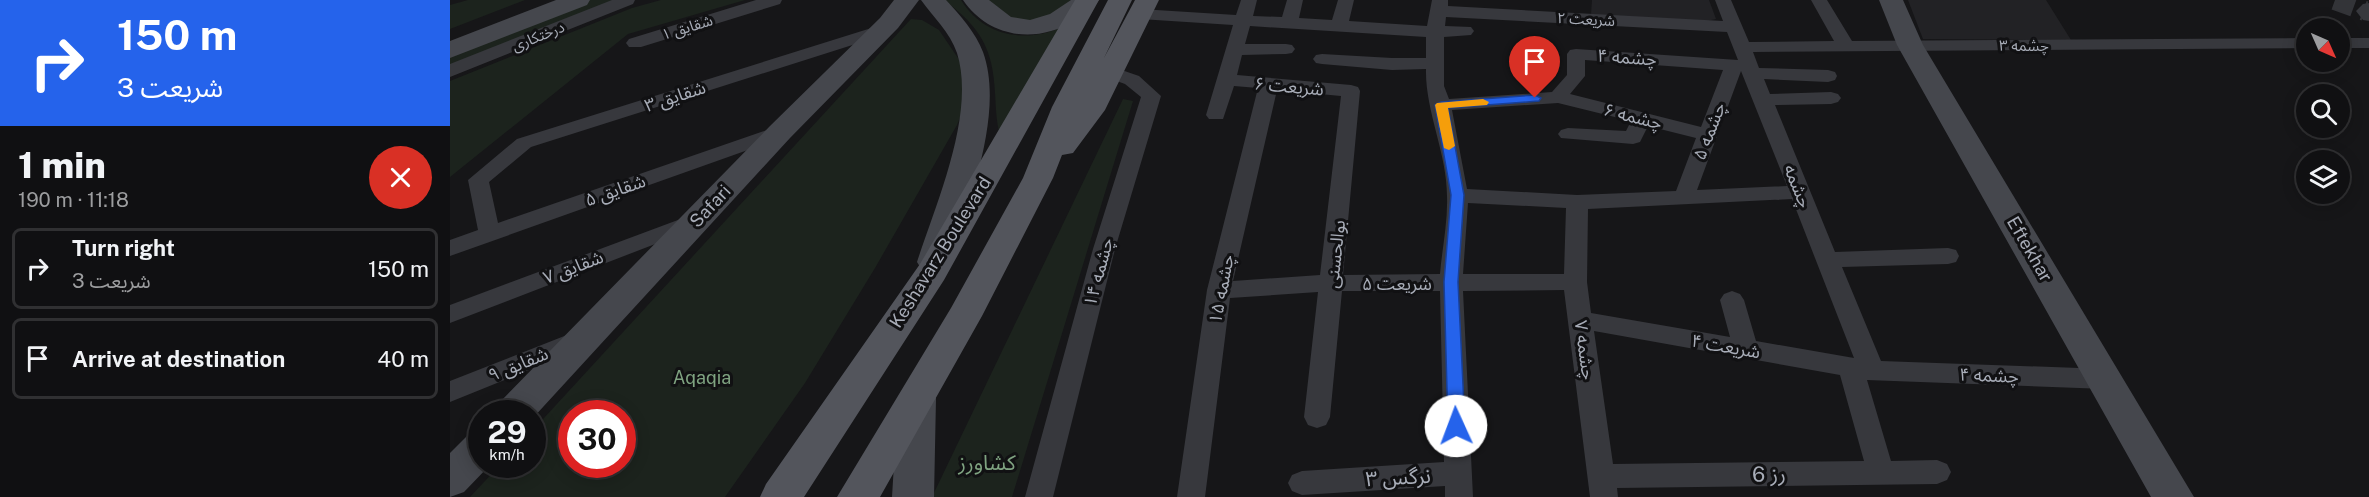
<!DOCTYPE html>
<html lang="en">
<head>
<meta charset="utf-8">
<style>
  :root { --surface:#101012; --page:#19191b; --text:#f1f3f6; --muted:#9c9d9f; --line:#303032 }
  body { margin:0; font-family:"Public Sans","Noto Sans Arabic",sans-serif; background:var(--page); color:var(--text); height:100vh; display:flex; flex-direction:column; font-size:22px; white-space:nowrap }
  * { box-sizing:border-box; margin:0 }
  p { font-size:20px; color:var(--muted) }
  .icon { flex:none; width:33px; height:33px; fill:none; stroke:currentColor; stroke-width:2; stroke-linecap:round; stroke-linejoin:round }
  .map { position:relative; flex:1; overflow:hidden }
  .side { display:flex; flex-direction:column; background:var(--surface); width:450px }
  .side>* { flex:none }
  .hud { background:#2563eb; color:#fff; overflow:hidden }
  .needle { width:39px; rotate:135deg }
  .controls { position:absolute; left:1846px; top:18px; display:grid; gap:12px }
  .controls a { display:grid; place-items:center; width:54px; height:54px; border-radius:50%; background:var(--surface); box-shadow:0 3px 15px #0003,0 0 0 2px var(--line); font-size:30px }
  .speed { position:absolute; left:18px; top:400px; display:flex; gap:12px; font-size:30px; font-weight:700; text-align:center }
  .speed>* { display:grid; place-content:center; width:78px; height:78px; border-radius:50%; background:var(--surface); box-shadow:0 3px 15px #0003,0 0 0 2px var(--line); line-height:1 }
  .speed small { font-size:15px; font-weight:400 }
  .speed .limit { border:9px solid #d22; background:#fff; color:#111 }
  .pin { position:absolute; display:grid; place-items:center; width:51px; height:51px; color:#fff; margin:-62px -26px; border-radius:50% 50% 50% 0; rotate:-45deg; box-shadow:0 0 6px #0007 }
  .pin .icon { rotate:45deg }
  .me { position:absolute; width:66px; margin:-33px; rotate:358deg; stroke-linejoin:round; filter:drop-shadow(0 0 4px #0008) }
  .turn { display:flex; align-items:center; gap:21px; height:126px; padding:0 18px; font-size:27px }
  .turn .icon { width:78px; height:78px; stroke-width:2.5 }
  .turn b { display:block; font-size:42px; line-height:51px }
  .round { display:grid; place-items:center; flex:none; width:63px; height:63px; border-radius:32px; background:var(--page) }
  .head { display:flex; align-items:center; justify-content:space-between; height:102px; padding:0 18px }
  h1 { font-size:36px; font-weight:800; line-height:45px }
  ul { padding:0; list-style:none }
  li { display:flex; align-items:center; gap:18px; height:81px; margin:0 12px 9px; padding:0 6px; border:3px solid var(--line); border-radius:9px }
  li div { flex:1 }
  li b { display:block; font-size:22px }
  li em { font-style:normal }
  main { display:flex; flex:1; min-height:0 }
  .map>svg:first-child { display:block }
</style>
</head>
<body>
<main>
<section class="side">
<div class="hud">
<div class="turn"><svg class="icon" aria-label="right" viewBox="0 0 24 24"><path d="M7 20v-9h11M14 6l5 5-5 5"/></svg><div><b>150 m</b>شریعت 3</div></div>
</div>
<div class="head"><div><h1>1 min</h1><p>190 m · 11:18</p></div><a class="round" style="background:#d93025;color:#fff"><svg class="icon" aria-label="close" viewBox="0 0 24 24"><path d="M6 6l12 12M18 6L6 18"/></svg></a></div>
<ul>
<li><svg class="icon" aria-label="right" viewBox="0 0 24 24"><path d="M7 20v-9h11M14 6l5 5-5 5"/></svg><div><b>Turn right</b><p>شریعت 3</p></div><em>150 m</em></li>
<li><svg class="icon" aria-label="arrive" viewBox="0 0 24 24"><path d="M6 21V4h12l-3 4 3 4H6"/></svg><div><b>Arrive at destination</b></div><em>40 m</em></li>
</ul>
</section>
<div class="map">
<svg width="1919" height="497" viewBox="0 0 1919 497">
  <rect width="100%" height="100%" fill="#161618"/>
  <path fill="#222225" d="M1142,0H1259L1266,19L1256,21L1141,15Z
    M1458,0H1596L1621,40L1473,39Z"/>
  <path fill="#1c231d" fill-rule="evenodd" d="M18,0H75L0,29V5Z
    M136,0H169L0,68V54Z
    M211,0H295L178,34L0,177V81L182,8Z
    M494,0H511C533,36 575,44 612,27L550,135C546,121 546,108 545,93C543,48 530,27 494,0Z
    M536,0H621L595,21L566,22Z
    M461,19L472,20L489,30L510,61L515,105L507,125L425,268L355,383L275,497H20L50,465H82L83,430ZM122,414H172V465H122Z
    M673,99L683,101L562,497H482Z"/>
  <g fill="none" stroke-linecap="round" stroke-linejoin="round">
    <path stroke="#333438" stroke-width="20" stroke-dasharray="20 10" stroke-linecap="butt" d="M1885,0L1915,11"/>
    <path fill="#37383d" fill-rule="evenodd" d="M162,0H185L183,4L0,77V64Z
      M306,0H332L330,4L191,47H179L176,43L179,39Z
      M791,0H807L803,16L832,17L837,0H853L849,18L882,20L888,0H904L899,21L977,26L982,0H998V6L1273,21L1265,0H1281L1299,42L1384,41L1361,0H1377L1402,41L1857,38V48L1303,52L1309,68L1378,70L1385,72L1387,76L1385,80L1378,82L1314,79L1320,94L1381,92L1388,94L1391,98L1388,102L1381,104L1325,105L1385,252L1498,248L1506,250L1509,256L1506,262L1498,264L1392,267L1431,361L1656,369L1665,372L1669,379L1665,386L1656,389L1417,380L1441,461L1487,460L1497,464L1501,472L1497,480L1487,484L1167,488L1168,497H1140L1114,290L1013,291L1023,497H995V486L852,495L842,491L838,483L842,475L852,471L994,462L990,291H892L880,417L876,425L867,428L858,425L854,417L868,292L780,298L755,497H727L757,290L808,88L784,86L773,119H759L756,115L783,25L690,19L684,18L681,14L684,10L690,9L786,15ZM996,17L1277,32L1288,60L1126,49L1120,50L1117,54V75L1102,92L999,99L994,86V37L1021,35L1024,31L1021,27L995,26ZM800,26L976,37V58H942L872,54L866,55L863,59L866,63L872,64L942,70L976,69C975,111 997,153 997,196C998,222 992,249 990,274L893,275L910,91L908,87L901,85L787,75L792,55L836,54L842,53L845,49L842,45L836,44H795ZM1135,60L1273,70L1251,127L1120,94L1135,76ZM1291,71L1337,186L1247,190ZM827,90L891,96L870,275L783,281ZM1108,103L1181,121L1176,131L1118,128L1111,130L1108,134L1111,138L1183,144L1190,142L1198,126L1246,138L1226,191L1127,195L1017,189L1002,110ZM1342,199L1404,358L1306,341L1294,300L1290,294L1282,291L1274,294L1270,300L1280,337L1141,313L1137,282L1138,209ZM1018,203L1116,208L1114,274H1013ZM1144,331L1390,375L1414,461L1163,464Z
      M1919,3V21L1913,20L1906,11L1913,4Z
      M431,25L437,26L440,30L437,34L81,147L39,182L48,223L323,128H337L340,132L337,136L0,256V240L28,230L18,180L67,139Z
      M1890,38H1919V48H1890Z
      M660,66L689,76L711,96L665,249L603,497H575L643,249L691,97L675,84L653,76L651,72L653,68Z
      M244,214L252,216L255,221L252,226L0,323V305Z
      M127,331L136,333L139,340L136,347L0,402V381Z"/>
    <path fill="#45474d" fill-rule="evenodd" d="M106,0H140L137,5L0,58V41Z
      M444,0H469L448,28L340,138L82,419V414H44L49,403L320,126L430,18Z
      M471,0H496C510,15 526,33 533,52C555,113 518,203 501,262L496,270L484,274L472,270L467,262C486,203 526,114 507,53C500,32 483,17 471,0Z
      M513,0H539L561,17L580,20L600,14L621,0H649C643,9 634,15 624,21C586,44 539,38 513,0Z
      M1429,0H1453L1473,45L1744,497H1701L1447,45Z
      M467,383L480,387L486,398L484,497H442L448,398L454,387Z
      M32,431V465H40L14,492L0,497V453L18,435Z"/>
    <path fill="#53555c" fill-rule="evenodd" d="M625,0H649L494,280L354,497H310L316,484L470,264Z
      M658,0H682L654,58L685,0H709L655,110L623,153L612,155L603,178L532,316L430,497H387L501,308L573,178L602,107Z"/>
  </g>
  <path fill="#2563eb" stroke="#184099" stroke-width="1.5" d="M1085,95L1091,98L1089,101L998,108L1014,195L1008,282L1015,426L1012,430L1006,432L1001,430L998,426L994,282L1001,195L985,105L991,102Z"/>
  <path fill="#f59e0b" d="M1033,99L1039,102L1037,105L998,108L1005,146L999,150L994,148L985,105L987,103Z"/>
  <g text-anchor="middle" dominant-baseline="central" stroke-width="6" stroke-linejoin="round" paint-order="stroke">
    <g font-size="15" fill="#a8adb8" stroke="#111113">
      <text transform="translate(1136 19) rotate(3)">شریعت ۲</text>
      <text transform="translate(237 27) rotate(-17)">شقایق ۱</text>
      <text transform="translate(88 36) rotate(-22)">درختکاری</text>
      <text x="1574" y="45">چشمه ۳</text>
    </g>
    <g font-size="18" fill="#a8adb8" stroke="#111113">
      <text transform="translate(1177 57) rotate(4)">چشمه ۴</text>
      <text transform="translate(839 86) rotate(5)">شریعت ۶</text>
      <text transform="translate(225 96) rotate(-18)">شقایق ۳</text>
      <text transform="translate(1183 116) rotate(14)">چشمه ۶</text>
      <text transform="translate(1259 131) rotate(-69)">چشمه ۵</text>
      <text transform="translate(1348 186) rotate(68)">چشمه</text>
      <text transform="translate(165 190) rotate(-19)">شقایق ۵</text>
      <text transform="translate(260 206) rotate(-47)">Safari</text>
      <text transform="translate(1580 249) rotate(60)">Eftekhar</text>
      <text transform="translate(490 252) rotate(-58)">Keshavarz Boulevard</text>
      <text transform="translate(885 254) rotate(-84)">بوالحسنی</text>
      <text transform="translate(123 267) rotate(-21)">شقایق ۷</text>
      <text transform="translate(648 272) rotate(-75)">چشمه ۱۴</text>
      <text x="947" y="283">شریعت ۵</text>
      <text transform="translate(771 289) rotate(-79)">چشمه ۱۵</text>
      <text transform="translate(1276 346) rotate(10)">شریعت ۴</text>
      <text transform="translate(1135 350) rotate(82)">چشمه ۷</text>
      <text transform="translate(68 364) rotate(-22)">شقایق ۹</text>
      <text transform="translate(1539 375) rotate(2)">چشمه ۴</text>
    </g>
    <g font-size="18" fill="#7fa381" stroke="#111113">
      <text x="252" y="377">Aqaqia</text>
    </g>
    <g font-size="21" fill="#7fa381" stroke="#111113">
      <text x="537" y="462">کشاورز</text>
    </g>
    <g font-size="21" fill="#a8adb8" stroke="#111113">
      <text transform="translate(1319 474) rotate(-1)">رز 6</text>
      <text transform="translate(948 477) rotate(-3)">نرگس ۳</text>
    </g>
  </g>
</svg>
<div class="controls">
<a><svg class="needle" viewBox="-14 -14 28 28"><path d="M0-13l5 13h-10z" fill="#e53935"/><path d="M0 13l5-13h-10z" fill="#9c9d9f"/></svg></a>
<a><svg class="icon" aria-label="search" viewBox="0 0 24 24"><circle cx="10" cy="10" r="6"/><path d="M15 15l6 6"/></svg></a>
<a><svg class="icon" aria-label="layers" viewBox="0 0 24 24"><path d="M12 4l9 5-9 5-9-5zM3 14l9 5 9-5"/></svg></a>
</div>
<div class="speed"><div>29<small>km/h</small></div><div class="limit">30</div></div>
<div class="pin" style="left:1085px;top:98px;background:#d93025"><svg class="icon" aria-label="arrive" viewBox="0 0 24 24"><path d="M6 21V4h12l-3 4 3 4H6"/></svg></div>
<svg class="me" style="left:1006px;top:426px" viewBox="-20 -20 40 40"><circle r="19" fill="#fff"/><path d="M0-13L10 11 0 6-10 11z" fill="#2563eb"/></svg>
</div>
</main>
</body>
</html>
